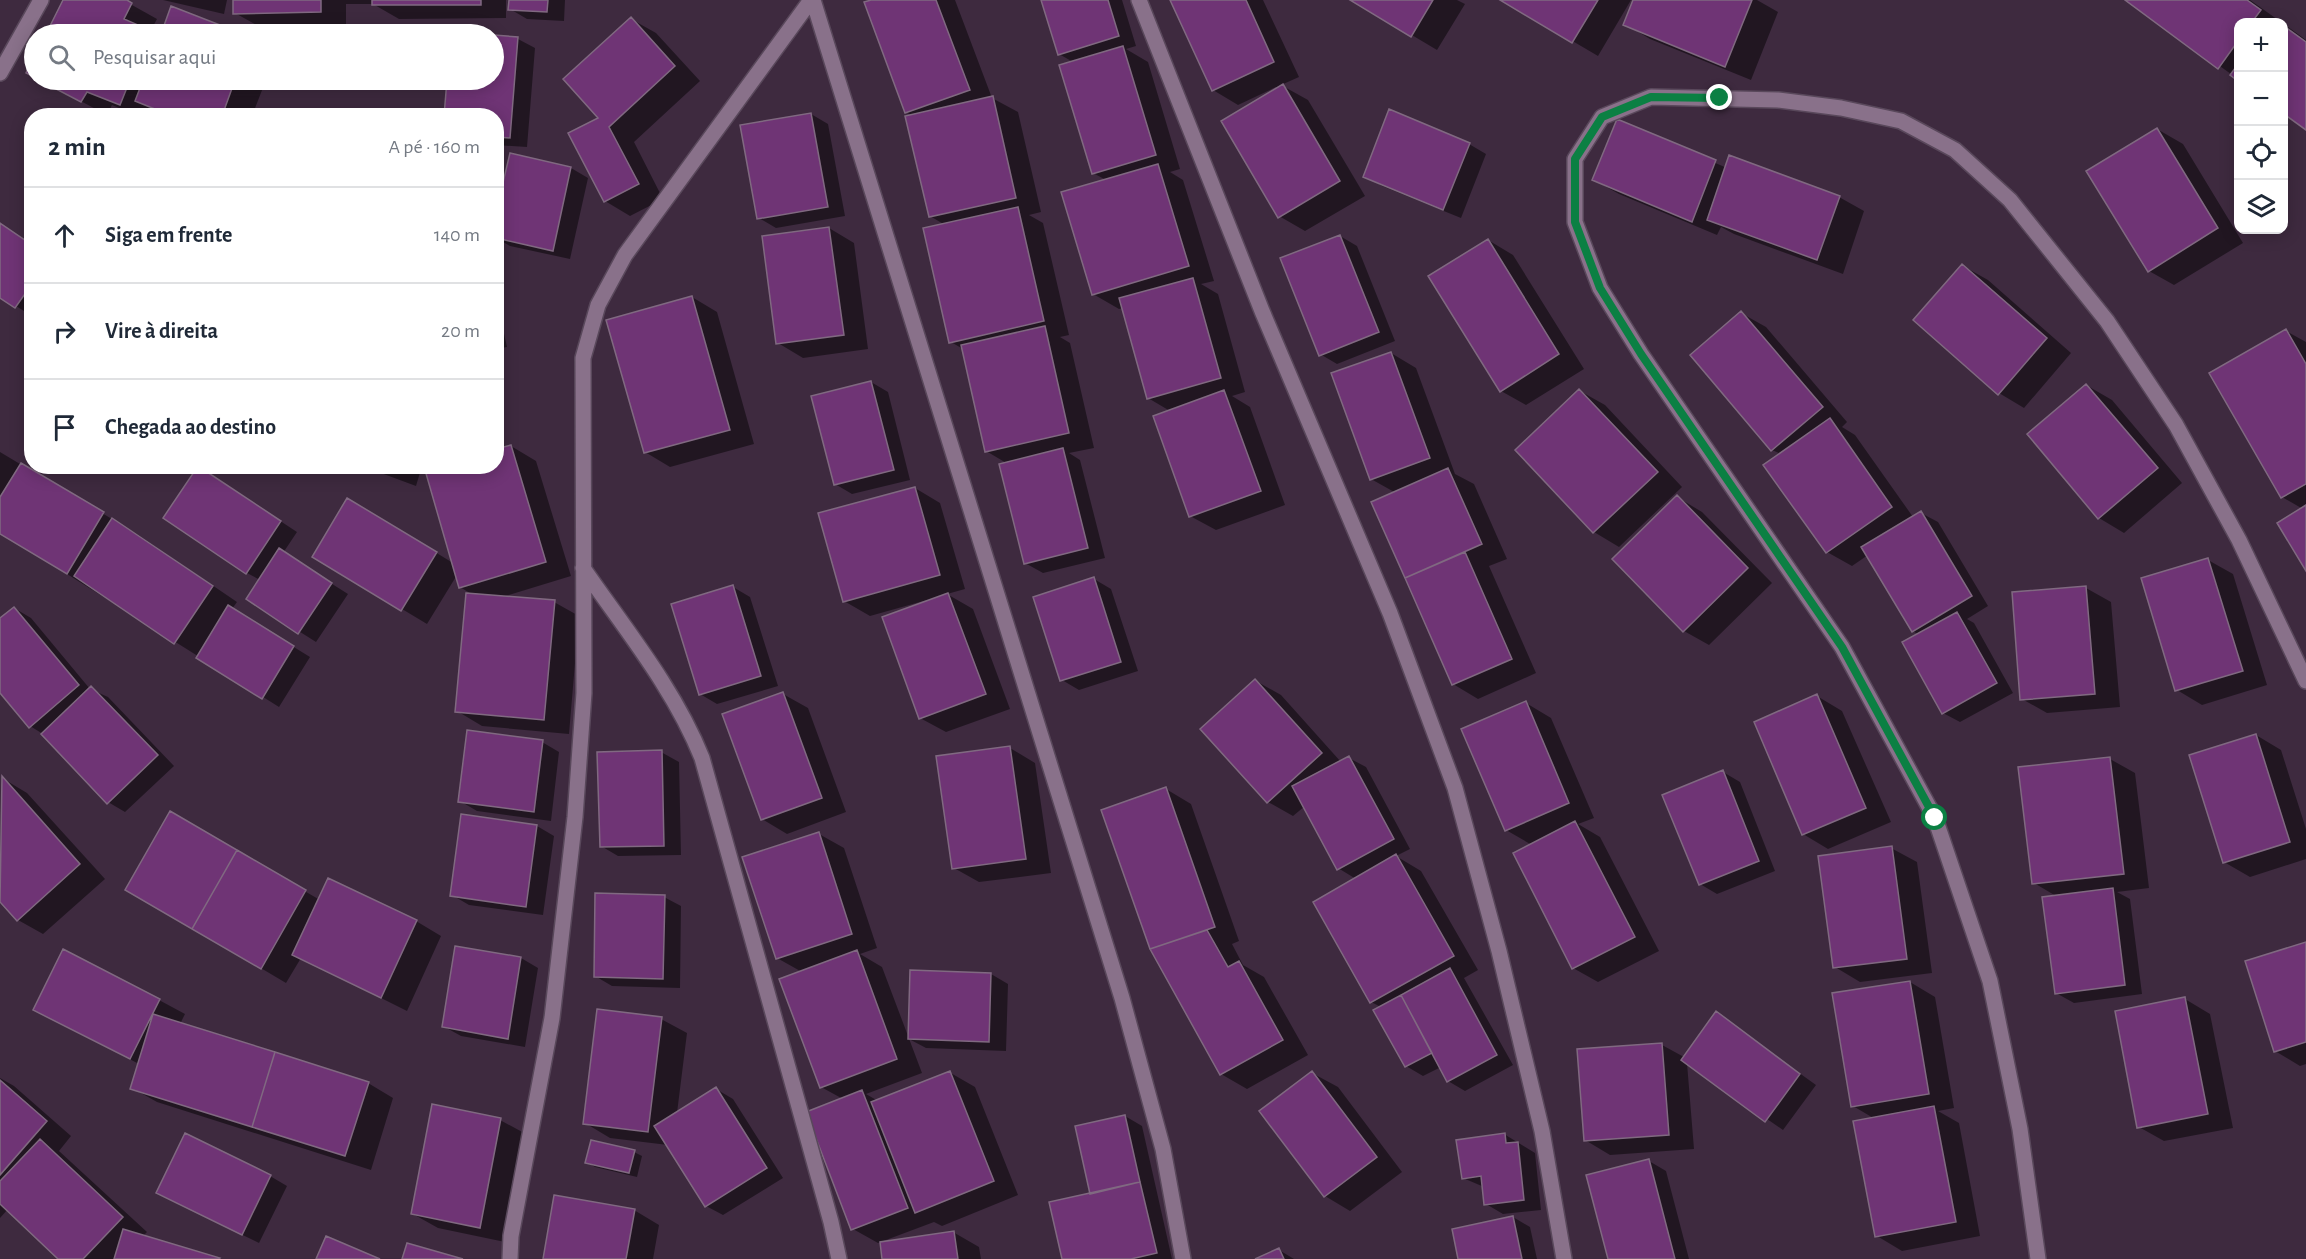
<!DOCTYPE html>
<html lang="pt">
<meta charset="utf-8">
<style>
:root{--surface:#fff;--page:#f6f6f7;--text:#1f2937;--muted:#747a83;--line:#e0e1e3}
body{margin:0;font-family:"Alegreya Sans",sans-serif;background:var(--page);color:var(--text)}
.controls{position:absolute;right:18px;top:18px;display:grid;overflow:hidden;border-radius:12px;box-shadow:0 3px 15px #0003}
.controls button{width:54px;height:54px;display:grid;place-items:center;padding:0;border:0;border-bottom:2px solid var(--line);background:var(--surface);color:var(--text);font:30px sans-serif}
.stop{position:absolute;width:18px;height:18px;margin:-14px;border:4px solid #0b8043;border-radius:50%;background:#fff}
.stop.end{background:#0b8043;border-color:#fff;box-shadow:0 2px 6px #0008}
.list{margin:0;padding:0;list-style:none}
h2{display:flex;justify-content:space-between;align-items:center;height:78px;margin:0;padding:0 24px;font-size:26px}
h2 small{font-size:20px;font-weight:400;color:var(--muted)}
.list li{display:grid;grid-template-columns:39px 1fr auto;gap:18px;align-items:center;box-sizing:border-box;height:96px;padding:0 24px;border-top:2px solid var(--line)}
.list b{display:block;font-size:22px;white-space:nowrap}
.list em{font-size:20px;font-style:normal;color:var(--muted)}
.icon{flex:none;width:33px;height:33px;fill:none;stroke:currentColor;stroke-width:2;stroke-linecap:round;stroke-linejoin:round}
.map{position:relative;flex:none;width:2306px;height:1259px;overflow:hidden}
.search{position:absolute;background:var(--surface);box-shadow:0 3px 15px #0003;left:24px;top:24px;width:480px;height:66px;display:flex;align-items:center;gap:15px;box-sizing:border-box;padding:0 21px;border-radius:33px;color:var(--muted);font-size:22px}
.panel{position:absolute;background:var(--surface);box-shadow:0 3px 15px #0003;left:24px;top:108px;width:480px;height:366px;border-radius:24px}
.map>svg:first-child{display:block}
.shadow{fill:#0007}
.building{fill:#6f3475;stroke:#806981;stroke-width:1.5}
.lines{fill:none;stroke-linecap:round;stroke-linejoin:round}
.street-casing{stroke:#59485b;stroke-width:18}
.street{stroke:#89718a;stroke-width:15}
.route{stroke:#0b8043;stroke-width:8}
</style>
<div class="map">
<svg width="2306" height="1259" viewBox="0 0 2306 1259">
<rect width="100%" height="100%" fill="#3e2a3f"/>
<!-- shadow -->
<path class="shadow" d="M65 0H123L157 19 150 32 155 34H47Z
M163 0H227L224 14Z
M234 0H506V18L399 19 373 4H346V26L260 27 235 13Z
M510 0H565L564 21 527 19 510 9Z
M875 0H955L992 98 1018 112 1041 212 1029 215 1043 223 1069 335 1060 337 1070 343 1094 448 1069 453 1080 460 1105 558 1043 573 1025 563 1008 464 986 451 963 349 951 342 945 225 930 216 912 116 906 112Z
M1043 0H1122L1136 46 1126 49 1148 62 1180 169 1170 172 1183 180 1214 281 1201 284 1218 294 1245 392 1232 396 1250 407 1285 505 1216 530 1190 516 1170 411 1148 398 1123 308 1119 309 1093 294 1106 180 1093 173 1073 62 1059 54Z
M1171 0H1263L1299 77 1281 85 1308 100 1365 196 1305 231 1279 216 1277 89 1276 87 1238 105 1213 90Z
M1353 0H1457L1465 4 1437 50Z
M1503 0H1631L1598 56Z
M1634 0H1757L1778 12 1751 80 1650 39 1625 24Z
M2127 0H2250L2281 22H2238V79Z
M172 8 238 34H162Z
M631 19 656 33 700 81 634 142 663 199 630 216 605 201 600 118Z
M2284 24 2306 40V129L2284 112Z
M494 37 518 39 535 48 527 147 496 145V116H446L448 80H494Z
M41 80H266L252 116H164L150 108 147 116H138L112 105 107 115Z
M811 114 828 124 845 216 776 228 759 218Z
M1618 121 1727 168 1839 197 1864 211 1843 274 1734 234 1721 227 1717 235 1619 194 1594 180Z
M2157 129 2183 144 2243 243 2174 285 2149 271Z
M1469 144 1486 154 1461 218 1382 186 1365 176Z
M511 155 571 168 588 178 570 259 510 246 496 238Z
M0 223 32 245V316L0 296Z
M829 228 854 243 868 349 803 358 778 343Z
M1340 236 1357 246 1395 341 1337 364 1320 354Z
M1488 240 1513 255 1584 369 1526 405 1501 391Z
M1963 266 1988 280 2071 353 2024 408 1999 393Z
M692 297 717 312 754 444 670 467 645 452Z
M496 298 507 347 496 349Z
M1741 313 1766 327 1847 422 1842 427 1855 435 1913 517 1921 513 1938 522 1988 606 1967 619 1974 623 2013 693 1960 722 1943 713 1919 635 1913 631 1868 555 1852 566 1827 552 1781 454 1772 450Z
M2286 331 2306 342V568L2303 509 2282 497Z
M1391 353 1416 368 1455 474 1474 484 1507 559 1489 566 1536 673 1478 699 1453 684 1373 503 1396 493 1371 479Z
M871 382 888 392 910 480 852 494 835 484Z
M2086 385 2112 400 2182 483 2124 533 2099 518Z
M1580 391 1605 405 1682 487 1619 547 1594 532Z
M511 446 536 461 571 576 502 597 554 602 579 616 569 734 482 726 457 711 473 595 460 587 457 575 427 624 402 609 373 514 453 563 496 466Z
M0 452 137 534 237 602 232 609 310 657 279 707 0 532Z
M362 466H422L416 486Z
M215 478 297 532 283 553 348 594 316 642 248 599 260 580 247 573Z
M915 488 940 503 965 589 947 594 973 609 1010 709 946 732 920 718 927 600 870 616 844 601Z
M1677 497 1702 512 1772 583 1709 645 1684 631Z
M2208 560 2233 574 2267 685 2202 705 2177 690Z
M1094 579 1111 589 1138 671 1079 690 1062 680Z
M733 587 750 597 778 686 717 704 700 694Z
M2086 588 2111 602 2120 707 2047 713 2022 699Z
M14 608 31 618 90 689 108 697 174 766 125 812 108 802 43 734 30 726 0 691V620Z
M1256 681 1281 695 1341 762 1349 758 1366 767 1410 849 1396 856 1421 871 1478 970 1464 978 1513 1065 1465 1091 1448 1081 1441 1067 1423 1076 1406 1066 1381 1007 1371 1002 1356 879 1338 868 1305 806 1293 816 1268 802Z
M783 694 808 708 846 812 787 834 762 819Z
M1817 696 1842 711 1891 822 1828 849 1803 834Z
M1526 703 1551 718 1594 818 1578 824 1600 837 1659 951 1598 982 1573 968 1532 845 1506 830Z
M2256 735 2281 750 2306 829V859L2250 877 2224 862Z
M542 742 559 752 551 821 477 811 460 801Z
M1010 748 1035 763 1051 873 979 882 954 868Z
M661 752 679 762 681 855 618 856 601 846Z
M2110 759 2135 773 2149 888 2117 892 2130 899 2142 994 2074 1003 2056 993V896L2034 883Z
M1723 772 1740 782 1775 871 1717 894 1700 884Z
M2 778 27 793 105 879 43 934 18 920 0 899Z
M1166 789 1191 804 1239 941 1232 944 1243 965 1264 977 1308 1055 1247 1089 1221 1074 1152 949 1103 811Z
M170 813 320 900 416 921 441 936 407 1011 301 958 286 983 127 889Z
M537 826 554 836 543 915 469 905 452 895Z
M819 834 844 848 877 948 860 954 882 967 922 1073 866 1094 878 1101 949 1072 975 1087 1018 1195 942 1226 934 1222 878 1243 853 1229 843 1099 821 1087 802 972 777 958Z
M1891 848 1917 862 1932 973 1860 982 1835 967Z
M664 897 681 906 680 988 612 986 595 976Z
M2306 943V1064L2300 1066 2275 1051Z
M521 958 538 968 525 1047 461 1036 443 1026Z
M991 974 1008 984 1006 1051 926 1048 909 1039Z
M1910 982 1935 997 1954 1108 1938 1111 1959 1123 1980 1236 1902 1251 1877 1236 1875 1119 1853 1106Z
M2185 999 2210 1014 2233 1128 2164 1141 2139 1127Z
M159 1000 185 1014 180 1024 368 1083 393 1098 371 1170 157 1102 132 1088 139 1064 35 1010Z
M1716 1013 1816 1085 1783 1130 1687 1063 1694 1149 1610 1155 1585 1140 1662 1045 1684 1057Z
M661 1019 687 1033 677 1113 716 1089 733 1099 783 1178 723 1215 706 1206 668 1145 610 1138 585 1123Z
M1312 1073 1338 1087 1402 1172 1350 1211 1325 1196Z
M0 1078 14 1086 71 1136 59 1151 147 1232 143 1236 217 1259H60L8 1209 0 1218Z
M1125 1116 1142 1126 1172 1259H1064Z
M500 1120 526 1134 505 1242 438 1228 413 1214Z
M1504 1134 1535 1153 1541 1210 1503 1214 1486 1204 1484 1187 1463 1178Z
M634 1152 642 1156 637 1177 595 1167 587 1162Z
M1649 1161 1666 1171 1689 1259H1610Z
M270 1176 287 1186 259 1243 175 1202Z
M634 1210 659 1225 653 1259H545Z
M1513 1217 1530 1227 1537 1259H1460Z
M953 1232 979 1247 981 1259H884Z
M1279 1250 1294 1259H1258Z"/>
<!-- building -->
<path class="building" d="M63 0H127L132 3 124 19 149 30 148 34H46Z
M233 0H321V12L233 14Z
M372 0H481V5H372Z
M509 0H548L547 12 508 10Z
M871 0H936L970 90 905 113 864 2Z
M1041 0H1108L1119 36 1058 55Z
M1170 0H1246L1274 62 1212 91Z
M1350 0H1433L1411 37Z
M1500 0H1598L1572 43Z
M1633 0H1752L1725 67 1623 25Z
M2125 0H2247L2261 10 2252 22H2238V41L2218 69Z
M171 6 243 34H161Z
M631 17 675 66 609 127 639 184 604 202 568 133 598 118 563 79Z
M2284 26 2306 42V130L2284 114Z
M451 32 484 34H451Z
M494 35 518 37 510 138 496 137V116H444L447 80H494Z
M1123 46 1156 155 1092 174 1059 65Z
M34 56V77L26 73Z
M2238 64V81L2230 75Z
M39 80H130L120 105 87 92 81 102Z
M143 80H235L222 116H172L135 101Z
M1283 84 1340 181 1278 218 1221 121Z
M993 96 1016 198 929 217 905 116Z
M1389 109 1470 143 1443 210 1363 177Z
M811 113 828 207 757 219 740 125Z
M1617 119 1716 160 1692 222 1592 180Z
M2157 128 2218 228 2148 272 2086 171Z
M510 153 571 167 553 251 496 238V212Z
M1729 155 1840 196 1817 260 1707 220Z
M1158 164 1189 266 1092 295 1061 192Z
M1018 207 1044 321 949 343 923 228Z
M0 223 32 245V284L15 308 0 298Z
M829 227 844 335 776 344 762 236Z
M1340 235 1379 332 1319 356 1280 258Z
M1488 239 1559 354 1500 392 1428 276Z
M1962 264 2047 338 1998 395 1913 320Z
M1193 278 1221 378 1147 399 1119 298Z
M692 296 730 430 644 453 606 320Z
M1741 311 1823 407 1771 451 1690 355Z
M1045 326 1069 433 985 452 961 345Z
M2286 329 2306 364V484L2281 498 2209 373Z
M1391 352 1430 458 1370 480 1331 373Z
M871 381 894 470 834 485 811 396Z
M2086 384 2158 468 2098 519 2027 434Z
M1579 389 1658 472 1593 533 1515 450Z
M1224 390 1261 491 1189 517 1153 416Z
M1830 418 1892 507 1826 553 1763 465Z
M511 445 546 562 459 588 425 470 437 466H496V449Z
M1063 448 1088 548 1024 564 999 464Z
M21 463 104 512 67 574 0 534V497Z
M198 466 281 521 246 574 163 518Z
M374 466H392L390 473Z
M1448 468 1482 544 1405 578 1371 502Z
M915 487 940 575 843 602 818 513Z
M1677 495 1748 568 1683 632 1612 559Z
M347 498 437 552 401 611 312 557Z
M2306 505V571L2277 523Z
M1921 511 1972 596 1912 632 1861 547Z
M112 518 213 586 174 644 74 576Z
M279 548 332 583 298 634 246 599Z
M1465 552 1512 659 1452 685 1405 578Z
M2208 558 2243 671 2175 691 2141 578Z
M1094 577 1121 662 1060 681 1033 597Z
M733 585 761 676 699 695 671 604Z
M2086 586 2095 694 2020 700 2012 592Z
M466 593 555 600 544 720 455 712Z
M948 593 986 694 919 719 882 617Z
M228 605 294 646 262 699 196 658Z
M14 607 79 685 29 728 0 693V618Z
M1957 612 1997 683 1942 714 1902 642Z
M1255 679 1322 753 1267 803 1200 729Z
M91 686 158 755 107 804 41 734Z
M783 692 822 798 761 820 722 714Z
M1817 694 1866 808 1802 835 1754 722Z
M1526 701 1569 803 1505 831 1461 729Z
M467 730 543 740 534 812 458 802Z
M2256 734 2290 842 2223 863 2189 755Z
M1010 746 1026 859 952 869 936 756Z
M662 750 664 846 600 847 597 752Z
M1349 756 1394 839 1337 870 1292 786Z
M2110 757 2124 874 2032 884 2018 767Z
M1723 770 1759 861 1699 885 1662 795Z
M2 776 80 864 17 921 0 902Z
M1166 787 1215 927 1150 949 1101 810Z
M170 811 237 850 192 929 125 890Z
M461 814 537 825 526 907 450 896Z
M1575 821 1635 937 1572 969 1513 853Z
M819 832 852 934 776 959 742 857Z
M1892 846 1907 959 1833 968 1818 856Z
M237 850 306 890 261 969 192 929Z
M1396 854 1454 956 1370 1003 1313 902Z
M328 878 417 920 381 998 292 955Z
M2113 888 2125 985 2055 994 2042 897Z
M595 893 665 895 663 979 594 977Z
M1207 930 1228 967 1239 961 1283 1040 1220 1075 1150 949Z
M2306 942V1042L2274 1052 2245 961Z
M455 946 521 957 508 1039 442 1027Z
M63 949 160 999 130 1059 33 1010Z
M857 950 897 1059 820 1088 779 979Z
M1450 968 1497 1055 1447 1082 1401 995Z
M910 970 991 973 989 1042 908 1039Z
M1910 981 1929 1094 1851 1107 1832 993Z
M1401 995 1432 1053 1405 1067 1373 1010Z
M2185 997 2208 1114 2137 1128 2115 1011Z
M597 1009 662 1017 648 1132 583 1124Z
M1716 1011 1800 1074 1765 1122 1681 1060Z
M153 1014 275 1052 252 1127 130 1089Z
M1662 1043 1669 1135 1584 1141 1577 1049Z
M275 1052 369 1082 345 1156 252 1127Z
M950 1071 994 1181 915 1213 871 1102Z
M1312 1071 1377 1157 1324 1197 1259 1111Z
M0 1080 47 1121 0 1175Z
M716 1087 767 1168 705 1207 654 1126Z
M862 1090 908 1208 851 1230 806 1112Z
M432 1104 501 1118 480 1228 411 1214Z
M1934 1106 1956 1222 1875 1237 1853 1121Z
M1125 1115 1140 1182 1090 1194 1075 1126Z
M185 1133 271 1175 242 1235 156 1193Z
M1505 1133 1506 1143 1518 1142 1524 1200 1484 1205 1481 1176 1462 1179 1456 1140Z
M40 1139 123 1217 83 1259H58L0 1204V1181Z
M591 1140 635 1150 629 1173 585 1163Z
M1649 1159 1675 1259H1608L1586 1175Z
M1140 1182 1157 1253 1131 1259H1062L1049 1202Z
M554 1195 635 1209 626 1259H543Z
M1513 1216 1522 1259H1458L1452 1229Z
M123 1229 220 1258 219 1259H114Z
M954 1231 958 1259H882L880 1242Z
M326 1236 380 1259H316Z
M407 1243 463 1259H402Z
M1279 1248 1284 1259H1255Z"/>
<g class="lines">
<!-- street casing -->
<g class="street-casing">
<path id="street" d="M813 0 1122 998 1163 1149 1183 1259
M1139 0 1262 311 1390 613 1455 788 1499 951 1542 1131 1564 1259
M0 73 41 0
M583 568C625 629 674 688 702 758L831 1222 839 1259
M510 1259 511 1236 552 1018 575 817 584 693 583 358 598 305 625 255 811 0
M2038 1259 2020 1129 1990 981 1935 818 1842 647 1641 354 1600 288 1575 222V159L1602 117 1651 97 1778 100 1841 108 1901 121 1955 150 2010 200 2107 321 2176 425 2239 540 2306 681"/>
</g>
<!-- street -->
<use href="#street" class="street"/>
</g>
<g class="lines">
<!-- route -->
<path class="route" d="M1720 98 1651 97 1602 117 1575 159V222L1600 288 1641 354 1842 647 1935 818"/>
</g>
</svg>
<div class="controls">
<button>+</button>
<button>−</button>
<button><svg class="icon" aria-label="locate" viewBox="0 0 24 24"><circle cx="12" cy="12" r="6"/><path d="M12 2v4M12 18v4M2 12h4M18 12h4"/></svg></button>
<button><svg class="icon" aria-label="layers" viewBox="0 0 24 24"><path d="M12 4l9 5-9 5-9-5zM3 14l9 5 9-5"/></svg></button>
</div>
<div class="stop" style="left:1935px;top:818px"></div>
<div class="stop end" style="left:1720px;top:98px"></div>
<div class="search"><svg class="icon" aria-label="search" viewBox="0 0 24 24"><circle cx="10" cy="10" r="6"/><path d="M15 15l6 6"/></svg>Pesquisar aqui</div>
<section class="panel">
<h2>2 min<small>A pé · 160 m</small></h2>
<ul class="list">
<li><svg class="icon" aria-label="ahead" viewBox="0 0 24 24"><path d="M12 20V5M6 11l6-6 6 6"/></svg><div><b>Siga em frente</b></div><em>140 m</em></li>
<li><svg class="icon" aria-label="right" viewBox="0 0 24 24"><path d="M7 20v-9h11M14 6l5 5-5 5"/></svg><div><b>Vire à direita</b></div><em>20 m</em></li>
<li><svg class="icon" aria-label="arrive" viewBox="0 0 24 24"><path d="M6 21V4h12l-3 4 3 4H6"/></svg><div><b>Chegada ao destino</b></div></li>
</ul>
</section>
</div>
